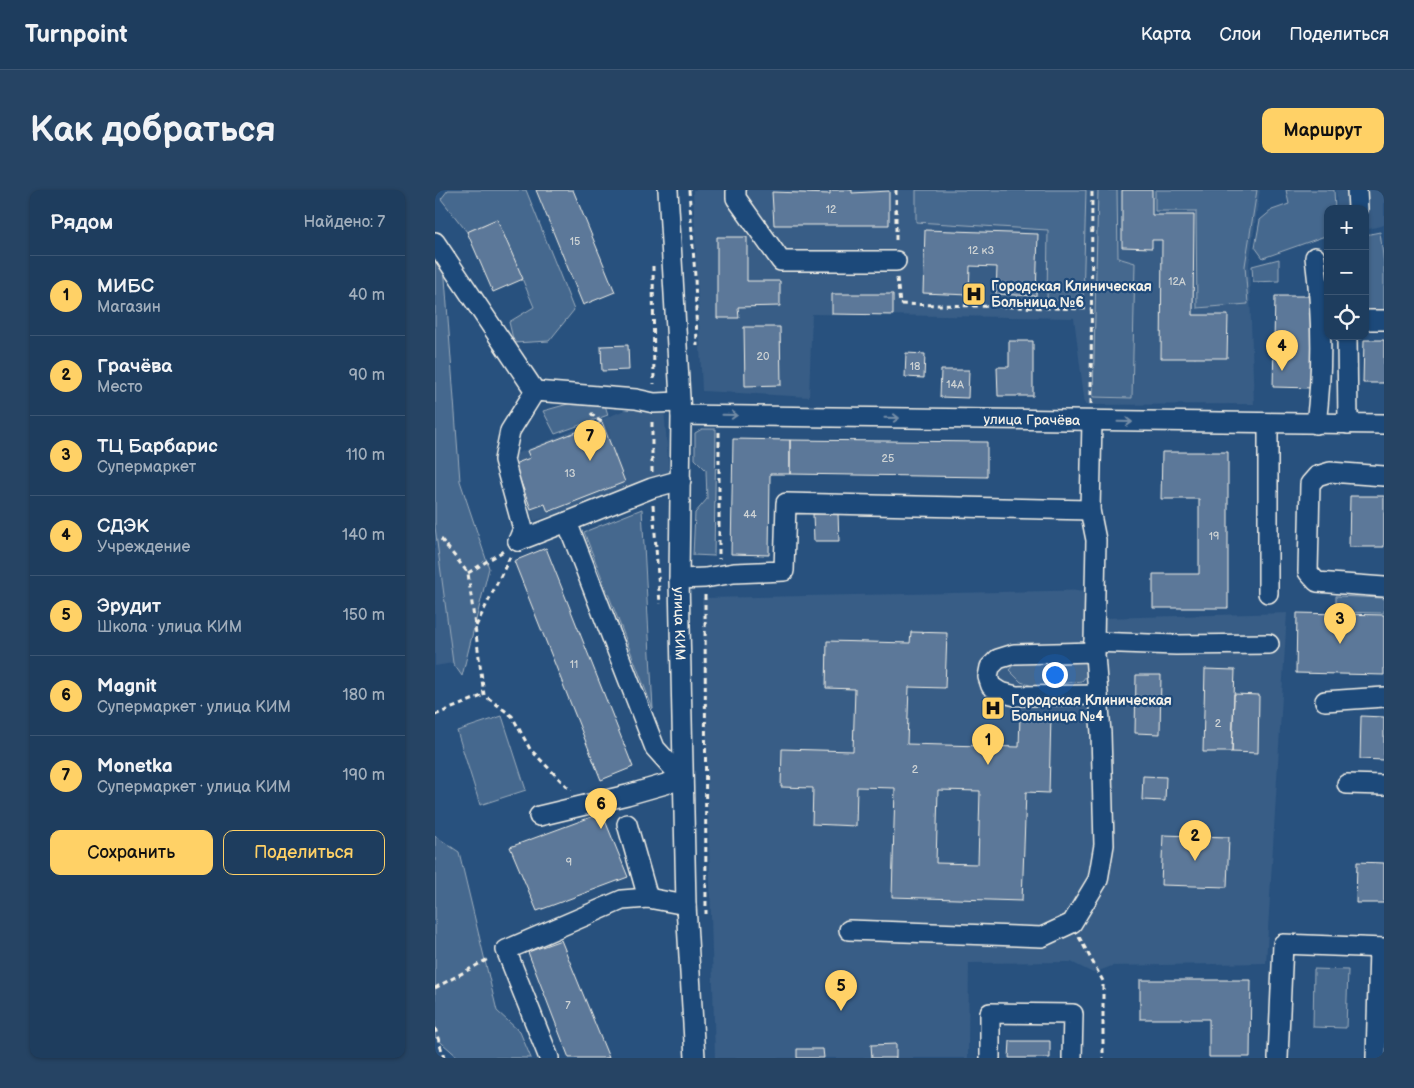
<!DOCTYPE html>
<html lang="ru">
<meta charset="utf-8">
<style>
:root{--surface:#1e3d5e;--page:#264464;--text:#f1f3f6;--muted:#a1aebc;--line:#3c5673;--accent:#ffd166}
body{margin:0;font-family:"Balsamiq Sans",sans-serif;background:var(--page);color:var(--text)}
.controls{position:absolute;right:15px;top:15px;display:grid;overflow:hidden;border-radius:10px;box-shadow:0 1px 4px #0004}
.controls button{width:45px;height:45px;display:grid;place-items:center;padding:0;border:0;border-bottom:1px solid var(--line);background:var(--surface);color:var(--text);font:25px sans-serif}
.you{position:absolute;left:619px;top:484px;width:18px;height:18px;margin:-12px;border:4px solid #fff;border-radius:50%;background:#1a73e8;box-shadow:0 0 0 8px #1a73e833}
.badge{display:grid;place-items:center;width:32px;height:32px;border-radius:50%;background:var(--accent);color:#111;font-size:16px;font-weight:700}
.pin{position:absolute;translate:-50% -41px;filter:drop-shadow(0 1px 2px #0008)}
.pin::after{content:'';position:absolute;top:26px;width:18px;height:15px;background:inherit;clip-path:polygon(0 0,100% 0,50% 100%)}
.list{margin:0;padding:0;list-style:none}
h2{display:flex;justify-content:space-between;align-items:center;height:65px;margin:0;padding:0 20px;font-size:21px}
h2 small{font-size:16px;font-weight:400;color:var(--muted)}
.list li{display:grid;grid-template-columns:32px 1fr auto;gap:15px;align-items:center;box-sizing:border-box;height:80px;padding:0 20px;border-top:1px solid var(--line)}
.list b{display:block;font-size:19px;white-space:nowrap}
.list p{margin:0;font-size:16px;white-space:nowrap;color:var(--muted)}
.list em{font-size:16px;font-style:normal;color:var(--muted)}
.actions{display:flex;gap:10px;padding:15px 20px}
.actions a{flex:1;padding:11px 0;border:1px solid var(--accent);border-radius:10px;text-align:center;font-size:18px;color:var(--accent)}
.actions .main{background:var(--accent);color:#111}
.icon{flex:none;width:28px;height:28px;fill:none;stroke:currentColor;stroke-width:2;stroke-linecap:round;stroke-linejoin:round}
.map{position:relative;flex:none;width:949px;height:868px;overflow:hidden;border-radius:10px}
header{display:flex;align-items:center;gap:30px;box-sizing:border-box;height:70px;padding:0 25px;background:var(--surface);border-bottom:1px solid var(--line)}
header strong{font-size:24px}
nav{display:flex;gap:28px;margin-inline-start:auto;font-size:18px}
.intro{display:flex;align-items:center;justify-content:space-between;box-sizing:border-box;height:120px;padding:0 30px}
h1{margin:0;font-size:35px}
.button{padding:12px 22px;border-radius:10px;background:var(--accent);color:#111;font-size:18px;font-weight:700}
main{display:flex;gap:30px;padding:0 30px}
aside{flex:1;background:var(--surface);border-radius:10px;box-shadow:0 1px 4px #0004}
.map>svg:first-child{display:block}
.built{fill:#375d86}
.green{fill:#45688e;stroke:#9cacbb}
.building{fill:#5b7899;stroke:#f4f1e8;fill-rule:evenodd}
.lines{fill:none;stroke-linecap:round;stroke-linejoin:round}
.minor-casing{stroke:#f4f1e8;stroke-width:22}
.path{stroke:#f4f1e8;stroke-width:3;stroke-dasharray:5 4;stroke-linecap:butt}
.minor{stroke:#1f4a7a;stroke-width:19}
.oneway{stroke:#748da6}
.labels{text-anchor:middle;stroke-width:4.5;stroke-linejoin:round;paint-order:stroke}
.number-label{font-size:11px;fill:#ced3d4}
.poi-label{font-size:14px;font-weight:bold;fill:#f4f1e8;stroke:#1f4a7a;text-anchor:start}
.street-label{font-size:14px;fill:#f4f1e8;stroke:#1f4a7a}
</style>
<header>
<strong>Turnpoint</strong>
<nav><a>Карта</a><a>Слои</a><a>Поделиться</a></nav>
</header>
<div class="intro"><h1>Как добраться</h1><a class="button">Маршрут</a></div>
<main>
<aside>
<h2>Рядом<small>Найдено: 7</small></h2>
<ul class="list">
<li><span class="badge">1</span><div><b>МИБС</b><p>Магазин</p></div><em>40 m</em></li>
<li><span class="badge">2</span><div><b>Грачёва</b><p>Место</p></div><em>90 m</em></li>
<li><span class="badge">3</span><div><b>ТЦ Барбарис</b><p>Супермаркет</p></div><em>110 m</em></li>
<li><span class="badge">4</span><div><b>СДЭК</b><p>Учреждение</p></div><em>140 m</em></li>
<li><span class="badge">5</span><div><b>Эрудит</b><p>Школа · улица КИМ</p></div><em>150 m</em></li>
<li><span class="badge">6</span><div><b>Magnit</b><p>Супермаркет · улица КИМ</p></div><em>180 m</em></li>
<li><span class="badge">7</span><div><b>Monetka</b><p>Супермаркет · улица КИМ</p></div><em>190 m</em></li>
</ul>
<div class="actions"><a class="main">Сохранить</a><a>Поделиться</a></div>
</aside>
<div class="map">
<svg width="949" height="868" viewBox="0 0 949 868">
<rect width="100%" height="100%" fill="#28517e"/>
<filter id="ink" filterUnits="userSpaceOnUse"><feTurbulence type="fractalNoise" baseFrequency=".02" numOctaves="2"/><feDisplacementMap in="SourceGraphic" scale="10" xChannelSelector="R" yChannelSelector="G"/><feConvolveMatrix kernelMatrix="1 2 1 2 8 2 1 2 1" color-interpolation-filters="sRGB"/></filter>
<g filter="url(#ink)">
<!-- built -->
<path class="built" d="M258 0H825L814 75 819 214 650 215 639 128 377 124 374 207 267 201Z
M901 0H949V35L930 40V19H902Z
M195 218 229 219 235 291 188 303 99 331 73 267Z
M0 337 18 473 0 476Z
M667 400 668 428 852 423 831 773 677 776 658 783 636 772 534 773 533 868H280L267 408Z"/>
<!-- green -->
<path class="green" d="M13 0H91L139 120 114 151 79 153 74 132 99 117 62 29 32 42 6 9Z
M481 0H651L648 111 612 110 613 40 481 32Z
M663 0H682L683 68 700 73 697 208 658 207Z
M720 0H822L810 76 813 114 762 118 761 21H720Z
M851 0H899L900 19H893V45L828 68 820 57 825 30 837 20 854 14Z
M945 42 949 74V120L930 121V45Z
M0 61 10 88 25 291 54 378 27 486 18 473 0 337Z
M844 69V91L818 92 817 76Z
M140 212 170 215 173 225 120 244 108 221Z
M267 239H281L279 366 258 365 260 323 272 309 271 280 260 269V243Z
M207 319 218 519 149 342Z
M901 406 949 408V423L901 422Z
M639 471 649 472 652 475V485L647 491 600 497 586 492 574 480 579 474Z
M67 526 91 600 45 615 22 541Z
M0 646 24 662 62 821 85 842 96 868H24L0 847Z
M879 779 913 780 911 838 878 837Z"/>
<!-- building -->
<path class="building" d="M101 0H138L180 102 148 115Z
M395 0H417V3L454 1V35H339L337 2 395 4Z
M687 0H717V25H759L758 125H793L792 168H726L727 50H717V58L687 57Z
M62 29 88 89 58 102 32 42Z
M490 40 603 44 601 106 561 104 562 77 535 76 534 105 488 103Z
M282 47H312V91H345V116L303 117 304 128H282Z
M397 104H458V125L397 124Z
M840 106H880L878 198 838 197Z
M309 137H345L346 195 310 196Z
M929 150H949V193H928Z
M574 151H598V206H563L562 177H574Z
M193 155 194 180 167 181 166 156Z
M471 163 490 164 489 188 470 187Z
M506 180H534L533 208 505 207Z
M167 232 190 292 113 322 110 314 96 319 79 274 95 268 92 261Z
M298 249 355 250V284H335L334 365 296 364Z
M355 250 552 252V287L355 284Z
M727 262H793V418H718V384H764V309H726Z
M915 306H949V357H914Z
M403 323 404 351H379L378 324Z
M111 358 198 577 166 590 79 371Z
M862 423 949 425V485L861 483Z
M476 442 512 443 510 498 474 497 472 554 584 557 585 525 616 526 614 603 591 602 587 711 457 707 460 598 422 597 421 636 377 634 378 598 346 597 347 559 418 561 420 499 391 498 392 451 475 453ZM503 600 545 601 543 674 501 673Z
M770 479 800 480 797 562H768Z
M701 485H726L725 544 700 543Z
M799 504 824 505 823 563 797 562Z
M926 526 949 527V570L925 569Z
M708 586 731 587 730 611 707 610Z
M167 623 193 687 102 721 75 657Z
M728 645 794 647 792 697 726 695Z
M922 672 949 673V713H921Z
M126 750 174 868H134L93 762Z
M705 790H816L815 867H774V829H705Z
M575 851H615V868H574Z
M461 854V868H437L436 855Z
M362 859H388L389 868H362Z"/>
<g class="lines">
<!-- minor casing -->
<g class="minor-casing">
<g id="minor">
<path id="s1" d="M233 0 246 225 244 389 251 715 260 868"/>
<path d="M301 0V8L346 71H461"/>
<path d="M922 0 923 19"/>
<path d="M0 52 100 201"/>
<path d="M880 67C887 122 888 179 881 234"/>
<path d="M930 130H949"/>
<path d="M912 146 913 234"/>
<path id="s2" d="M246 225 949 234"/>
<path d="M833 233V403"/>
<path d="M949 286 895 282 882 286 875 294 873 382 882 392 949 397"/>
<path d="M83 351 88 339 69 270 75 241 100 201 201 209 219 213 245 212"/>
<path d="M83 351 132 332"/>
<path d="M244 389 270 388 299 383 349 381 351 313 655 320"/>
<path d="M659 452 741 455 834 454"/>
<path d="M660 462 579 464 563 469 555 477 553 487 556 496 565 502 581 506 663 505"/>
<path d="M890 511 949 507"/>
<path d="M912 594 949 595"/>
<path d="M104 626 192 605 248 589 220 558 132 332 217 298 246 290"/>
<path d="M192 634 213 708"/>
<path d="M414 740 607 747 637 733 663 690 669 655 666 543 659 452 661 350 655 320 657 231"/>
<path d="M114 868 71 760 187 710 213 708 251 715"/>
<path d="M555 868V823L638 824 637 868"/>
<path d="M843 868 848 754 949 758"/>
<path d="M941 868 944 758"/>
</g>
</g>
<!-- path -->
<path class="path" d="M254 0 260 86 262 156
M461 0V54
M218 76 219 194
M462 88 465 114 656 119
M656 214 657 0
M156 223 161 229 170 233
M284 242V369
M217 282V230
M218 315 225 414
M6 349 33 383 49 505 77 526 95 559 136 601
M33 383 70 360
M270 405 271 724
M41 436 76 365
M0 525 49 505
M644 747 668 791V868
M0 798 55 768
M0 838 9 868"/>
<!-- minor -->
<use href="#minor" class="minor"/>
</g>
<!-- one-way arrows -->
<defs><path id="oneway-shaft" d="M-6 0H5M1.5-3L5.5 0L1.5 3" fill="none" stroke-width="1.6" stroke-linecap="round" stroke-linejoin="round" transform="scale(1.25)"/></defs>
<g class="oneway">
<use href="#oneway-shaft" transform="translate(295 225) rotate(1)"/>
<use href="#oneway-shaft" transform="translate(457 228) rotate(1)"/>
<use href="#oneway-shaft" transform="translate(690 232) rotate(1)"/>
</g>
</g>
<!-- icons -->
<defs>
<g id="hospital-square" transform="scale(1.25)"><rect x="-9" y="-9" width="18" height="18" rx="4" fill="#ffd166" stroke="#1f4a7a"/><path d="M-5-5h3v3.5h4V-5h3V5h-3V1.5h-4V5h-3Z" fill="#111"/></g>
</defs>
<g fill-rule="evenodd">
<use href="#hospital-square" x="539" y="104"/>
<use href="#hospital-square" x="558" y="518"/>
</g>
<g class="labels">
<!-- number labels -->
<g class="number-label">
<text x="396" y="23">12</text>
<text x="140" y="55">15</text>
<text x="546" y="64">12 к3</text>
<text x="742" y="95">12А</text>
<text x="328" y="170">20</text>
<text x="480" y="180">18</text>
<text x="520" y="198">14А</text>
<text x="453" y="272">25</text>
<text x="135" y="287">13</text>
<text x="315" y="328">44</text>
<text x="779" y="350">19</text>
<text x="139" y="478">11</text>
<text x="783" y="537">2</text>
<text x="480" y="583">2</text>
<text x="134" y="676">9</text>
<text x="133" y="819">7</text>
</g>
<!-- poi labels -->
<g class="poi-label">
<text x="556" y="101">Городская Клиническая<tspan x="556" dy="16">Больница №6</tspan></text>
<text x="576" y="515">Городская Клиническая<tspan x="576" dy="16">Больница №4</tspan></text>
</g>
<!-- street labels -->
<g class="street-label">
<text dy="5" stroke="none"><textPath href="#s2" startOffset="351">улица Грачёва</textPath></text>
<text dy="5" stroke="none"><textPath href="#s1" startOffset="434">улица КИМ</textPath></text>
</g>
</g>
</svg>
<div class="controls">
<button>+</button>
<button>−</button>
<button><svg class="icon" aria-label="locate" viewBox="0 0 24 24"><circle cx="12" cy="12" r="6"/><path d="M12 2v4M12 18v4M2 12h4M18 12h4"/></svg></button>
</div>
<div class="you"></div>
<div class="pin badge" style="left:553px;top:575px">1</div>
<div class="pin badge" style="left:760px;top:671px">2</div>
<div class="pin badge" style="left:905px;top:454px">3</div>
<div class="pin badge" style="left:847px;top:181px">4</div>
<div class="pin badge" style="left:406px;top:821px">5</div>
<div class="pin badge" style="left:166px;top:639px">6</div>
<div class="pin badge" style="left:155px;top:271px">7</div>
</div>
</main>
